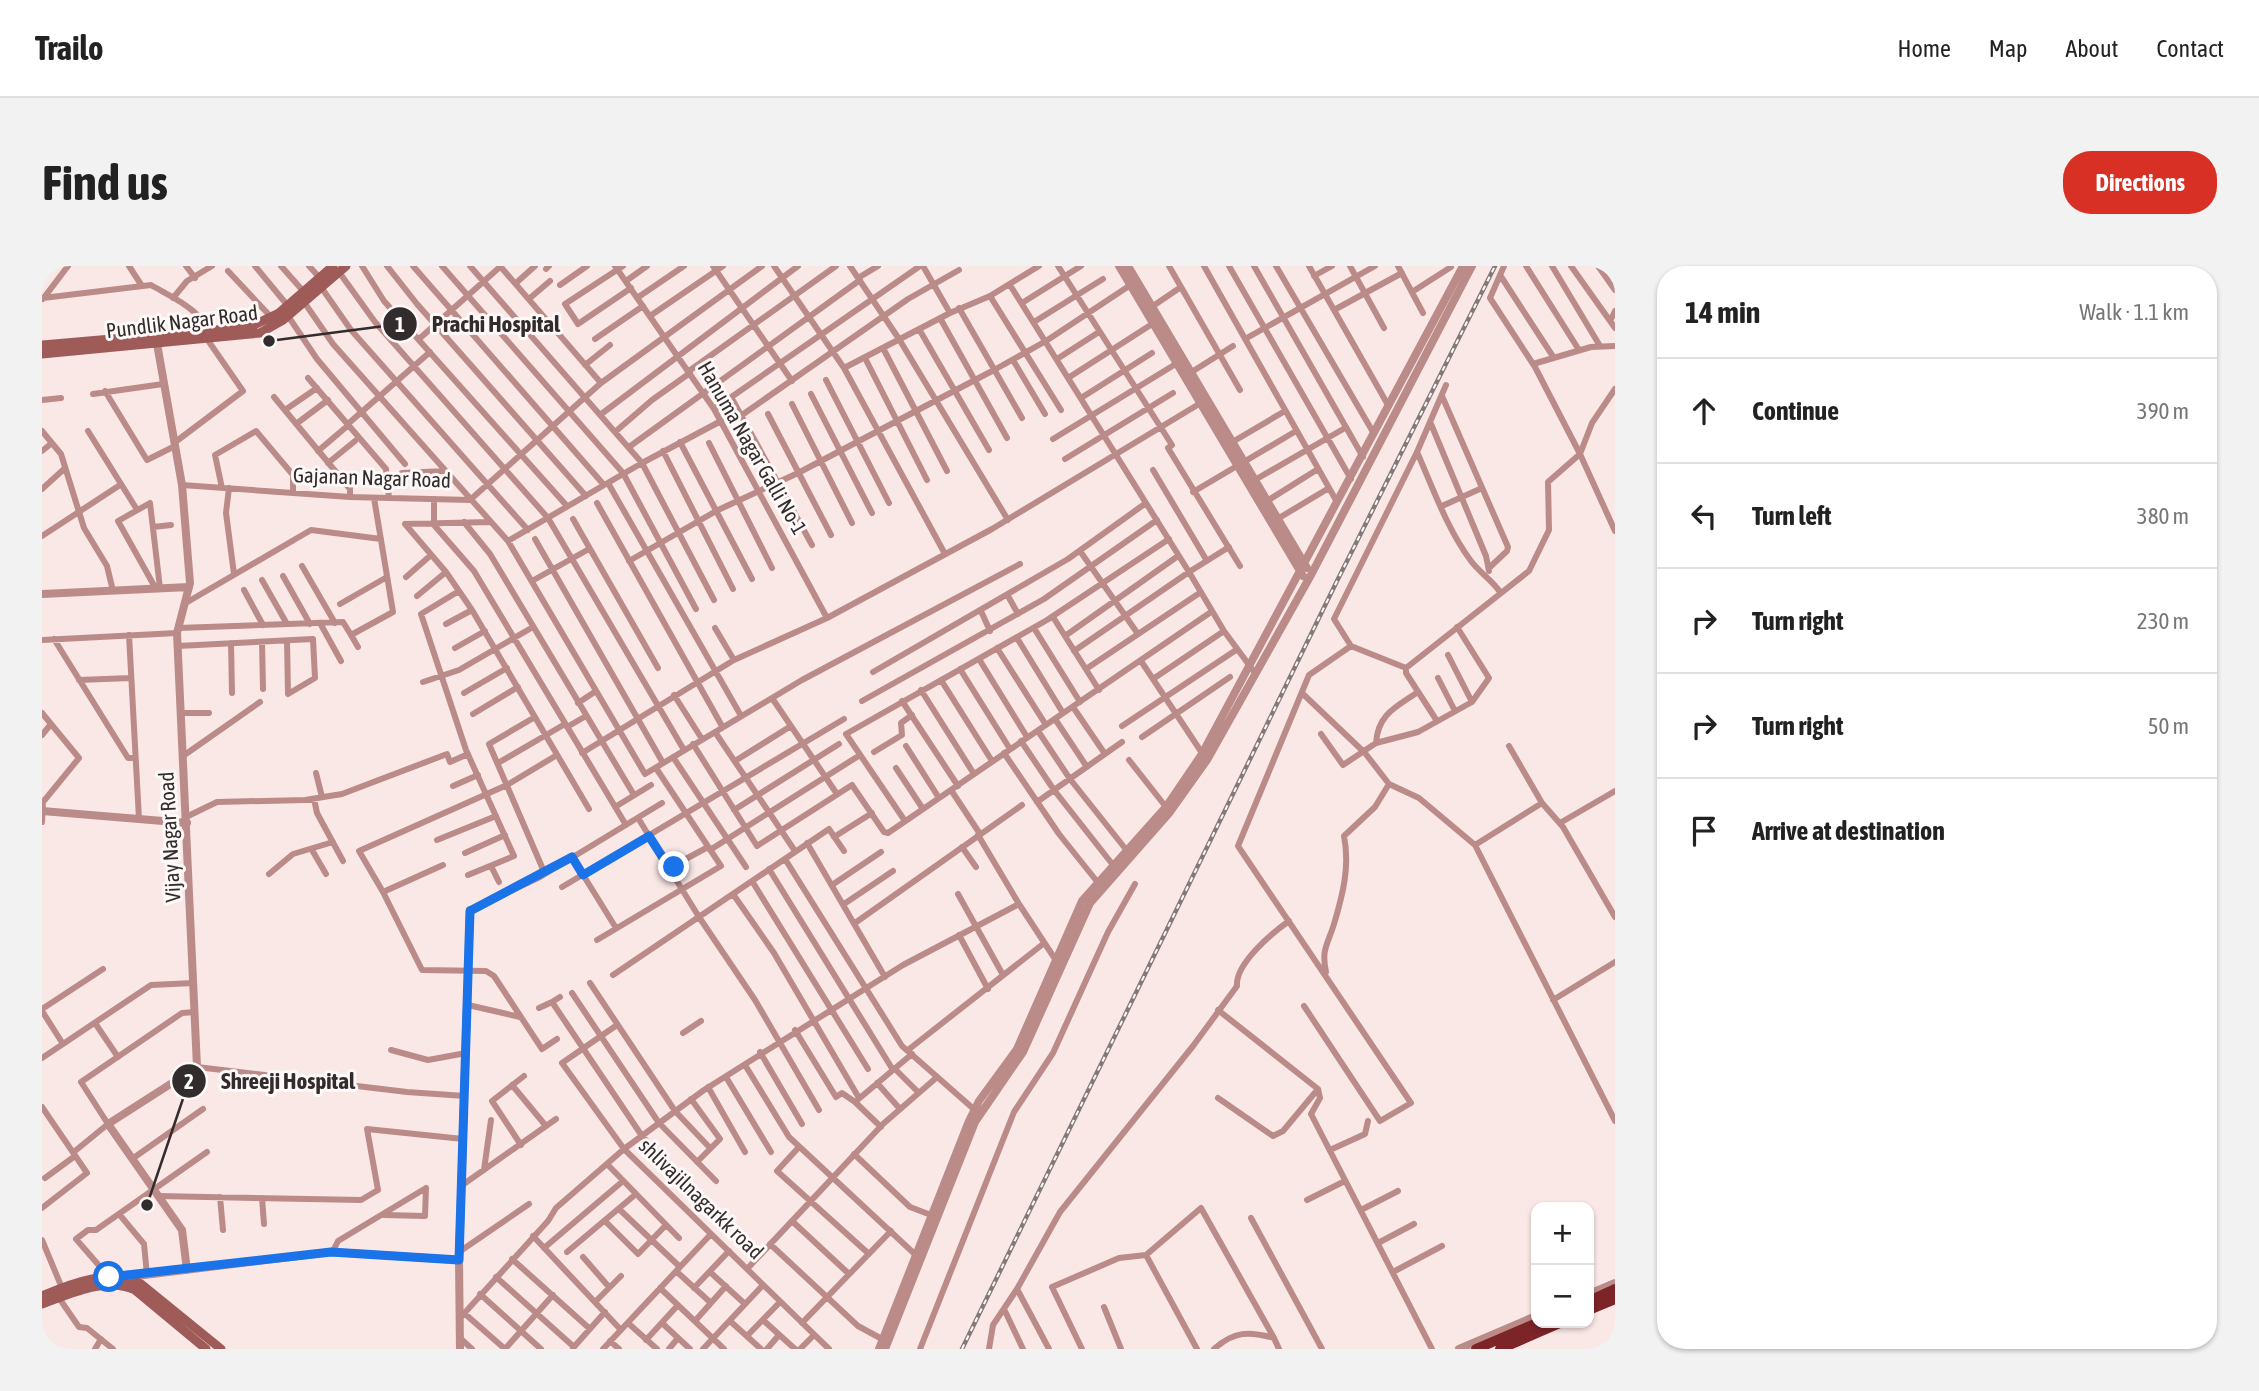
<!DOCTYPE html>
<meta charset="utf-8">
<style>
:root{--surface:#fff;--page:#f2f2f2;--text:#222;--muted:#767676;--line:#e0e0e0;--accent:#d93025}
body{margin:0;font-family:"Asap Condensed",sans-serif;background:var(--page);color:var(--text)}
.controls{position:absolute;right:21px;bottom:21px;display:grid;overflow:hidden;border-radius:14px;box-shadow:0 2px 5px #0004}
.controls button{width:63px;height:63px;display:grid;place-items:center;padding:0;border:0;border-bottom:2px solid var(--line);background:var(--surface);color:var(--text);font:35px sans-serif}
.stop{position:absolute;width:21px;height:21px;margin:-16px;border:5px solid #1a73e8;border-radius:50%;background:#fff}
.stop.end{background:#1a73e8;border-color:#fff;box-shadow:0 2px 7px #0008}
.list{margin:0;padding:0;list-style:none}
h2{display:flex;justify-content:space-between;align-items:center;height:91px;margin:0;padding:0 28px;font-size:30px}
h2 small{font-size:23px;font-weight:400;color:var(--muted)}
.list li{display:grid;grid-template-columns:46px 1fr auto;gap:21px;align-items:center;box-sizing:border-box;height:105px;padding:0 28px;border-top:2px solid var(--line)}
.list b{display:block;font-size:26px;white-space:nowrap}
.list em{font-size:23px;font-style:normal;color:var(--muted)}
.icon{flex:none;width:38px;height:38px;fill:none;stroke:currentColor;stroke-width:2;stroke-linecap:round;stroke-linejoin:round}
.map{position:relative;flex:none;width:1573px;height:1083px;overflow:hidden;border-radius:28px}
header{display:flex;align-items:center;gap:42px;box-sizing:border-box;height:98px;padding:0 35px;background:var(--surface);border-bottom:2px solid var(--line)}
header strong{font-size:33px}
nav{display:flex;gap:38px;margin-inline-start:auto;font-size:24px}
.intro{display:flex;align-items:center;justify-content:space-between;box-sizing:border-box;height:168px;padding:0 42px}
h1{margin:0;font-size:49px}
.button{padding:18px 32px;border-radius:28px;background:var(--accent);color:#fff;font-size:24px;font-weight:700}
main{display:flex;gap:42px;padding:0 42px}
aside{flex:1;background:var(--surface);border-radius:28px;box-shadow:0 2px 5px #0004}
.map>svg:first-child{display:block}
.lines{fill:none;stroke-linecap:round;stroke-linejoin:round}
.minor{stroke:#ba8b88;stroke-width:6}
.tertiary{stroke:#ba8b88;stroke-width:8}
.secondary{stroke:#9e5b58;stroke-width:9}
.trunk{stroke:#7c2428;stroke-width:10}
.rail-casing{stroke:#847978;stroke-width:4.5}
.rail{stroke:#fdf9f9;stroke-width:2;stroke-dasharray:5;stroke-linecap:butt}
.route{stroke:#1a73e8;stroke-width:9}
.labels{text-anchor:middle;stroke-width:6;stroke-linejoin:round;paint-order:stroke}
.street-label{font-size:21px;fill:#332c2c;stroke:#fdf9f9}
.leader{fill:none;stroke:#332c2c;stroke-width:2.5}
.callout-dot{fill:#332c2c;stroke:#fdf9f9;stroke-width:2.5}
.mark-label{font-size:21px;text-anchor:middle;font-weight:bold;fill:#fff}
.callout-label{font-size:23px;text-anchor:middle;font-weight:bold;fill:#332c2c;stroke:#fdf9f9;stroke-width:6;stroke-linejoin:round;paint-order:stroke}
</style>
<header>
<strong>Trailo</strong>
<nav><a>Home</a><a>Map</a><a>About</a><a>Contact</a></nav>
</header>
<div class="intro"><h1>Find us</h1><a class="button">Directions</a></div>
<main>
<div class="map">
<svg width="1573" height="1083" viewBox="0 0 1573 1083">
<rect width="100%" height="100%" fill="#fae8e7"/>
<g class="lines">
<!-- minor -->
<path class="minor" d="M87 0 100 20
M144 0 153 12
M213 0 246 40
M239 0 262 26
M267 0 277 11
M320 0 342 35 525 240
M345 0 375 38 544 230
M371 0 562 219
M400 0 581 207 654 343
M428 0 600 197 672 334
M458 0 559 117
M573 0 672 143 785 352
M581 0 523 38 536 58 589 22
M671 0 750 115
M732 0 802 102 903 288
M808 0 857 73 966 254
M881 0 908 47
M1016 0 1130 179 1126 182 1198 300
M1127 0 1198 124
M1162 0 1295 236
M1187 0 1309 213
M1212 0 1321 191
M1234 0 1331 166
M1267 0 1346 139
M1308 0 1342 62
M1356 0 1381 47
M1484 0 1537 84
M1510 0 1558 80
M1529 0 1573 62
M1556 0 1573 24
M504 3 507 0
M186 5 230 52
M297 6 333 56 506 252 642 484
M1458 9 1512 92
M1272 10 1290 0
M816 12 836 0
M584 15 605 0
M474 17 493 0
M518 19 545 0
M968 19 1147 306 1187 281
M279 21 309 64 486 264
M1370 26 1409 1
M948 30 1019 144
M1 32 109 19C129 31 167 46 165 73L201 125 132 177
M131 32 145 15 170 0
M488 32 508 15
M595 32 642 0
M1 33 26 0
M262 36 291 78 466 275 603 508 760 414 978 298
M980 37 1039 0
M917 42 980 152
M1108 42 1139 21
M1292 44 1360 7
M246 50 275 93 363 198
M608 50 681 0
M898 52 965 172
M1568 55 1573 45
M992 56 1061 13
M877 63 947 184
M377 73 459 0
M553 73 601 40
M1203 73 1333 0
M841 82 905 205
M823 92 885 214
M1015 93 1057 66
M971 94 1003 148
M1491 98 1549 81 1573 80
M543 99 568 79
M802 102 908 47 948 30 997 0
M647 105 794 0
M1148 107 1191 80
M266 112 344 203 347 232
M1026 112 1107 60
M784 114 847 237
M1573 123 1550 157 1538 188 1573 265
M63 125 105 194 133 180
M51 128 121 118
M769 128 830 247
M1400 130 1466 281 1465 285 1447 302
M232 131 308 223V231
M689 131 770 279
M1039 132 1110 87
M0 134 19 132
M750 138 810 257
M672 143 878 0
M243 144 275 122
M726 148 789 269
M558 149 756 0
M700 149 866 33 917 4
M307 157 388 86
M254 158 286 134
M1389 158 1444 290 1447 305
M0 165 19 188 42 262 65 300 71 325
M46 165 94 242
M573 166 610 134 648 107
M1011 173 1137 96
M638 176 710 313
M667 177 730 302
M1187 178 1243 145
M587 181 818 14
M0 185 10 177
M276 185 303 162
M621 185 691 323
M1375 186C1391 222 1405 263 1429 295 1438 307 1450 314 1458 326
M1023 193 1131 127
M286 197 313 175
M1111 204 1165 295
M360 207 403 205
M1211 215 1303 162
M566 217 698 448
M140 219 308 231 428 234 559 117 720 0
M180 222 173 189 214 165 251 209V227
M187 222 184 247 192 308
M0 223 22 203
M1151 226 1254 165
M392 233V259L432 305 584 559
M1225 235 1276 203
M555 237 680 460
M1400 240 1440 222
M531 253 616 402
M1232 255 1287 222
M422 256 448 288 592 529
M363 258 404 306 430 344 547 543
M363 258 448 256
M111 261 129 259
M0 270 78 219
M493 273 621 497
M466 275 600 197 679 155
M1038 285 1096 368
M587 295 676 244 756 207 952 104 1004 75 1090 18
M260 300 293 357
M241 310 268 358
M364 311 389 289
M220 314 245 358
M490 315 547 283
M114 323 76 255 108 237 118 322
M202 324 221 359
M417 325 379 348 424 484 472 590 426 609
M375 330 404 306
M966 330 976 348
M142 338 269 264 339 273
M298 338 345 311
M939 345 948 365
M1011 351 1057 424
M278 357 299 395
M404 358 430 344
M1415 361 1447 412 1430 436
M136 362 301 356 309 369 351 346 332 232
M673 362 692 394
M992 362 1038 436
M87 369 97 553
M309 369 316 381
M1023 370 1136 290
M975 372 1021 447
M12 373 86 492H93
M0 374 135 367
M220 376 221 423
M189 377 190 427
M136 380 271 373 273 412 246 428 245 375
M413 382 443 365
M955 382 1004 459
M1032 385 1147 306 1182 365 1213 407
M937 393 985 471
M1099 395 1162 490
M1364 402 1309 380 1292 353 1375 186 1404 119
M918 403 968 483
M1044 403 1159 326
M831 406 1026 293 1104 237
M1396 412 1413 445
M1111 413 1182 365
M37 414 89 412
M899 414 950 495
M381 416 417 404 491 361
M879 424 932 508
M422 427 465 402
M1261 428 1323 487 1347 518 1377 532 1433 579 1573 855
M632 429 660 473
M730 432 795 528
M820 435 1002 333 1115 254
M860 435 916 520
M536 437 554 425
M1031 441 1063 488
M0 447 37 492 1 536 0 556
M139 447H167
M431 448 476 421
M493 451 447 478 503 608
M1013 453 1045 501
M1395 455 1364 407V402L1487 305 1507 264 1506 216 1538 188 1493 101 1448 32 1462 0
M1080 460 1194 384
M525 461 544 450
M996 465 1028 513 1086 586
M673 466 753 585
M1279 468 1301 499 1334 477 1376 466 1430 436 1406 389
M0 469 9 458
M1100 471 1188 411
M979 475 1012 524 1071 599
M1334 477C1336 448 1354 441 1376 426
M651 478 715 580 810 519 842 566 846 567 1169 346
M864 480 897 532
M1467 480 1500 537 1521 561 1573 651
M832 486 860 469 859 457 870 449
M540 487 692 394 785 352 950 263 1162 135
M962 487 1017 568 1057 618
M141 490 218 436
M631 491 704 601
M1087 494 1124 541
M693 495 749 460
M456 497 523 458
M854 502 881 543
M274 507 280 531
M411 520 436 509
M909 524 938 568
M272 533 275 547 301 595
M995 536 1080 476
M573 541 609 519
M692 544 797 478
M144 551 175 536 263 534 300 528 405 488 408 496 426 488
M596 552 657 651 713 734 777 844
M863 555 804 468 1005 354 1127 273
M1518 557 1573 525
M936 569 977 638
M792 571 830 547
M395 574 454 550
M765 577 843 711
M1433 579 1500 537
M920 581 934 601
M270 584 284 608
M668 584 818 489
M423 587 463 569
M530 591 574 662
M743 593 860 780 934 845
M401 599 341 626 380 704 444 705 452 710 500 783 515 773
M449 600 457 616
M727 603 851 804
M630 606 640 595 666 581
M227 608 251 588 291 576
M710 615 826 803
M790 619 839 586
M520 621 802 453
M341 626 317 585 465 519 515 489
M691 628 732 687 817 832
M916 628 961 709
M802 638 851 605
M428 644 498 611 620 537
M813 657 980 539
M917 669 946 723
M555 674 679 600 614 502
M1284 706C1279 683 1286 678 1292 658 1301 628 1308 600 1302 570L1333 541 1347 518
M571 709 787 563 802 585
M548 717 633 845 668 882
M530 727 617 857 674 915
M518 731 510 736 600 870 657 929
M1511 734 1573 696
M426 739 478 751
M1262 740 1338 855 1369 837 1196 580 1267 409 1309 380
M497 742 510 736
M0 743 61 703
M1176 744 1276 823 1278 832 1269 848 1390 1083
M0 745 21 778
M53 757 76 791
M575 759 520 797 582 883 787 1083
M753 764 794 831 800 827 813 836
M641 767 659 755
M349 784 386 794 424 787
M866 784 1001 678
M718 786 760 858
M0 792 109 719 152 717
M703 799 747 871 877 992
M155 801 365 826 423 830
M853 803 877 827
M684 811 729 886
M835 817 858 843
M470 819 504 860
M666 821 703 886
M1176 832 1231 870 1241 865 1276 823
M649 833 678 873 655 896
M0 841 45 907 0 942
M839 861 813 836 870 788
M479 879 450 835 482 810
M757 881 735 905 827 988
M1288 884 1323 868 1326 855
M33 885 66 858 39 816 140 747 153 746
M812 888 868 941 889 949
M90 893 161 843
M565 898 637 972
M442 904 449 854
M3 912 33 890
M419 920 514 853
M116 930 319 934 336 924 325 863 421 873
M178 931 181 964
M220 932 222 958
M1265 934 1303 915
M577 943 638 1001
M1319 944 1356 925
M77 948 102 978 105 1009
M342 949 383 950 384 922
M1209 952 1280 1083
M563 955 596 988 624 959
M750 955 807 1008
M491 970 579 1064
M0 974 20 1022
M1336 977 1372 958
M728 978 816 1060 840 1073
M502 982 581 915
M417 986 487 938
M525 986 594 928
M290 987 296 975 384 922
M1104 989 1155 1083
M541 991 567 1021
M470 993 548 1063
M705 1003 841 858 894 812
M634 1005 669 1037
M668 1006 703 1038
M1351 1006 1400 980
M67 1011 34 973 46 964H54L165 886
M454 1011 532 1081
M618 1022 682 1083
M652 1022 687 985
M975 1023 1007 1083
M438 1028 499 1083
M17 1032 37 1061 45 1062 71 1083
M553 1036 579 1010
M1062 1041 1079 1083
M962 1043 981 1083
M422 1047 463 1083
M418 1052 506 955 514 942 582 883 662 824 861 699 977 638 1015 696
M721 1054 753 1083
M653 1055 684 1020
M688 1055 719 1083
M586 1057 615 1083
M620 1057 648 1083
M760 1057 849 965
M705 1070 738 1036
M418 1072 430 1083
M604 1074 636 1039
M568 1075 577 1083
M531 1082 563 1046
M53 1083 59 1073
M463 1083 511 1029
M561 1083 669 968
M627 1083 636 1072
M661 1083 721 1019
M725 1083 737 1069
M758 1083 772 1069
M878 1083 972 846 1011 787 1066 666 1093 618
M947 1083 951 1059 975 1023 1018 946 1151 780 1195 720C1193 698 1230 667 1247 655
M1040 1083 1010 1021 1077 992 1104 989 1159 942 1232 1072
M1172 1083C1192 1065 1207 1065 1232 1072L1237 1083"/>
<!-- tertiary -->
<path class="tertiary" d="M1077 0 1261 310
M1086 0 1265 302
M114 72 140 219 148 317 135 367 155 801 66 858 140 964 145 1004
M0 328 147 321
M0 545 145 557
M84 1014 86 1011 289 986 417 994
M1547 1028 1573 1017
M418 1083 417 994 428 644
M837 1083 927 855 937 835 975 783 1040 635 1124 541 1160 488 1421 0
M843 1083 933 856 981 786 1048 637 1128 546 1165 494 1269 309 1430 0
M1417 1083 1494 1050"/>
<!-- secondary -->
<path class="secondary" d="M0 79 208 61 237 47 291 0
M0 88 218 67 241 54 304 0
M0 1030C30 1017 68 1002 99 1018L179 1083
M0 1038C28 1028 64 1010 93 1024L164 1083"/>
<!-- trunk -->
<path class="trunk" d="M1547 1035 1573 1023
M1547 1044 1573 1033
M1434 1083 1495 1057
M1458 1083 1518 1057"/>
<!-- rail casing -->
<g class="rail-casing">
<path id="rail" d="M920 1083 1295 315 1453 0"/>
</g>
<!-- rail -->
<use href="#rail" class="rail"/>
</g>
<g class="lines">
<!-- route -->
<path class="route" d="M67 1011 289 986 417 994 428 645 530 591 541 609 607 570 630 606 632 601"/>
</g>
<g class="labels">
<!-- street labels -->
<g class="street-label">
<text transform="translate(140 56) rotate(-7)" y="7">Pundlik Nagar Road</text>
<text transform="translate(710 182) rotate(60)" y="7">Hanuma Nagar Galli No-1</text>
<text transform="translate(330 212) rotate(2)" y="7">Gajanan Nagar Road</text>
<text transform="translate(128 571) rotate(-93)" y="7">Vijay Nagar Road</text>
<text transform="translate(659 933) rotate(44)" y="7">shlivajilnagarkk road</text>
</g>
</g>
<!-- callouts -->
<path class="leader" d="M227 75L358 58M105 939L147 815"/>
<g class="callout-dot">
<circle cx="227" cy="75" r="7"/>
<circle cx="105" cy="939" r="7"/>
<circle cx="358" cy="58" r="18"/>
<circle cx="147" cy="815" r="18"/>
</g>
<g class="mark-label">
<text x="358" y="66">1</text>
<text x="147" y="823">2</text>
</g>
<g class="callout-label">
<text x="454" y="66">Prachi Hospital</text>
<text x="246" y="823">Shreeji Hospital</text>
</g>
</svg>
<div class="controls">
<button>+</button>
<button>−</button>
</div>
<div class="stop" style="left:67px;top:1011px"></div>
<div class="stop end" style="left:632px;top:601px"></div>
</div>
<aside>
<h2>14 min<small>Walk · 1.1 km</small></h2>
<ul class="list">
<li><svg class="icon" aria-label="ahead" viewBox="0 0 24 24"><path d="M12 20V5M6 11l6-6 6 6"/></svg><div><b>Continue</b></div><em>390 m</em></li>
<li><svg class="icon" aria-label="left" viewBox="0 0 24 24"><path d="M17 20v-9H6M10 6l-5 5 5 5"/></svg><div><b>Turn left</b></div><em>380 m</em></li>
<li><svg class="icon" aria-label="right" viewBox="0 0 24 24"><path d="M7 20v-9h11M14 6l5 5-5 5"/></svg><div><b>Turn right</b></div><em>230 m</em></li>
<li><svg class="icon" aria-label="right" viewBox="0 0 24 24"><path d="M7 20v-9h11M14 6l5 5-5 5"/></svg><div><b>Turn right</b></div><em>50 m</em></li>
<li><svg class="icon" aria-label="arrive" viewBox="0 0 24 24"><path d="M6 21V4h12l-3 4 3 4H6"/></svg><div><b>Arrive at destination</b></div></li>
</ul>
</aside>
</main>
